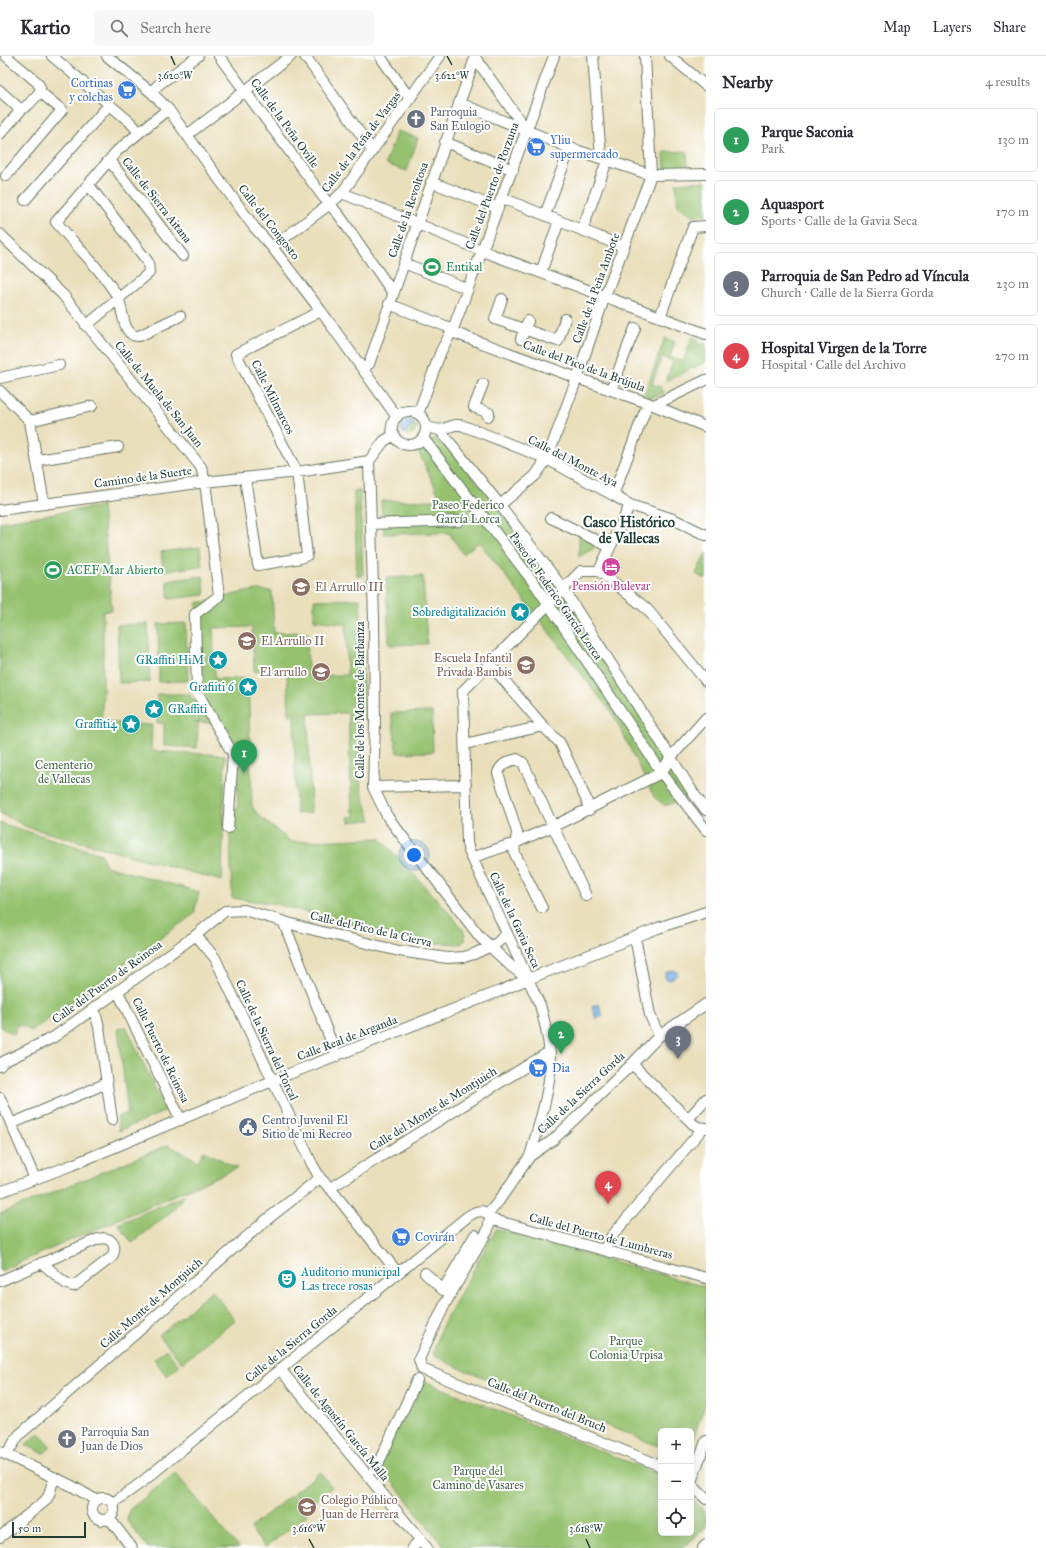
<!DOCTYPE html>
<meta charset="utf-8">
<style>
:root{--surface:#fff;--page:#f7f7f7;--text:#2b2b33;--muted:#7c7c81;--line:#e1e1e2;--accent:#b45309}
body{margin:0;font-family:"IM FELL Great Primer",serif;background:var(--page);color:var(--text)}
.controls{position:absolute;right:12px;bottom:12px;display:grid;overflow:hidden;border-radius:6px;box-shadow:0 4px 16px #0002}
.controls button{width:36px;height:36px;display:grid;place-items:center;padding:0;border:0;border-bottom:1px solid var(--line);background:var(--surface);color:var(--text);font:20px sans-serif}
.scale{position:absolute;left:12px;bottom:10px;width:74px;box-sizing:border-box;padding-left:4px;border:2px solid #1f3d34;border-top:0;font-size:11px;line-height:14px;white-space:nowrap;color:#1f3d34;-webkit-text-stroke:3px #fff;paint-order:stroke}
.you{position:absolute;left:414px;top:799px;width:14px;height:14px;margin:-10px;border:3px solid #fff;border-radius:50%;background:#1a73e8;box-shadow:0 0 0 6px #1a73e833}
.badge{display:grid;place-items:center;width:26px;height:26px;border-radius:50%;background:var(--accent);color:#fff;font-size:13px;font-weight:700}
.pin{position:absolute;translate:-50% -33px;filter:drop-shadow(0 1px 2px #0008)}
.pin::after{content:'';position:absolute;top:21px;width:14px;height:12px;background:inherit;clip-path:polygon(0 0,100% 0,50% 100%)}
.list{margin:0;padding:0;list-style:none}
h2{display:flex;justify-content:space-between;align-items:center;height:52px;margin:0;padding:0 16px;font-size:17px}
h2 small{font-size:13px;font-weight:400;color:var(--muted)}
.list li{display:grid;grid-template-columns:26px 1fr auto;gap:12px;align-items:center;box-sizing:border-box;height:64px;margin:0 8px 8px;padding:0 8px;border:1px solid var(--line);border-radius:6px}
.list b{display:block;font-size:15px;white-space:nowrap}
.list p{margin:0;font-size:13px;white-space:nowrap;color:var(--muted)}
.list em{font-size:13px;font-style:normal;color:var(--muted)}
.icon{flex:none;width:22px;height:22px;fill:none;stroke:currentColor;stroke-width:2;stroke-linecap:round;stroke-linejoin:round}
.map{position:relative;flex:none;width:706px;height:1492px;overflow:hidden}
header{display:flex;align-items:center;gap:24px;box-sizing:border-box;height:56px;padding:0 20px;background:var(--surface);border-bottom:1px solid var(--line)}
header strong{font-size:19px}
nav{display:flex;gap:22px;margin-inline-start:auto;font-size:14px}
.search{width:280px;height:36px;background:var(--page);display:flex;align-items:center;gap:10px;box-sizing:border-box;padding:0 14px;border-radius:6px;color:var(--muted);font-size:15px}
main{display:flex}
aside{flex:1;background:var(--surface)}
.map>svg:first-child{display:block}
.green{fill:#96c270;stroke:#5a8052}
.water{fill:#72aae1;stroke:#48748a}
.lines{fill:none;stroke-linecap:round;stroke-linejoin:round}
.minor-casing{stroke:#667663;stroke-width:12}
.minor{stroke:#fff;stroke-width:10}
.ticks{fill:none;stroke:#1f3d34;stroke-width:1.5}
.labels{text-anchor:middle;stroke-width:4;stroke-linejoin:round;paint-order:stroke}
.shop-label{font-size:12px;fill:#366cbe;stroke:#fff;text-anchor:start}
.worship-label{font-size:12px;fill:#5b616d;stroke:#fff;text-anchor:start}
.street-label{font-size:12px;fill:#1f3d34;stroke:#fff}
.leisure-label{font-size:12px;fill:#27864d;stroke:#fff;text-anchor:start}
.park-label{font-size:12px;fill:#436546;stroke:#fff}
.hotel-label{font-size:12px;fill:#b23c85;stroke:#fff}
.education-label{font-size:12px;fill:#785e54;stroke:#fff;text-anchor:start}
.culture-label{font-size:12px;fill:#0d838f;stroke:#fff;text-anchor:end}
.service-label{font-size:12px;fill:#4e5e75;stroke:#fff;text-anchor:start}
.quarter-label{font-size:14px;font-weight:bold;fill:#1f3d34;stroke:#fff}
.ticks-label{font-size:10px;text-anchor:middle;fill:#1f3d34;stroke:#fff;stroke-width:4;stroke-linejoin:round;paint-order:stroke}
</style>
<header>
<strong>Kartio</strong>
<div class="search"><svg class="icon" aria-label="search" viewBox="0 0 24 24"><circle cx="10" cy="10" r="6"/><path d="M15 15l6 6"/></svg>Search here</div>
<nav><a>Map</a><a>Layers</a><a>Share</a></nav>
</header>
<main>
<div class="map">
<svg width="706" height="1492" viewBox="0 0 706 1492">
<rect width="100%" height="100%" fill="#fff"/>
<filter id="ink" filterUnits="userSpaceOnUse"><feTurbulence type="fractalNoise" baseFrequency=".025" numOctaves="2"/><feDisplacementMap in="SourceGraphic" scale="8" xChannelSelector="R" yChannelSelector="G"/><feConvolveMatrix kernelMatrix="1 2 1 2 8 2 1 2 1" color-interpolation-filters="sRGB"/></filter>
<filter id="wash" filterUnits="userSpaceOnUse"><feTurbulence type="fractalNoise" baseFrequency=".012" numOctaves="4" result="noise"/><feDisplacementMap in="SourceGraphic" scale="16" xChannelSelector="R" yChannelSelector="G"/><feGaussianBlur stdDeviation="0.9" result="paint"/><feColorMatrix in="noise" values="0 0 0 0 0 0 0 0 0 0 0 0 0 0 0 0 0 1.4 0 .05"/><feComposite in="paint" operator="in"/></filter>
<g filter="url(#wash)">
<rect width="100%" height="100%" fill="#eadfbb"/>
<!-- green -->
<path class="green" d="M397 75 418 82 407 115 385 108Z
M687 95 688 113 665 114 664 96Z
M706 125V159L694 160 678 150 676 127Z
M692 281 698 283 697 288H706V306L666 325 673 306 662 301 652 328 661 331 664 337 651 342 644 339 665 282 675 286 670 301 683 306Z
M415 367 417 372 413 378 408 380 404 377Z
M439 379 564 534 690 740 665 750 654 741 614 660 479 486 463 498 449 477 384 478 381 445 441 444 418 395Z
M354 435H360L363 520H357Z
M102 450 112 554 103 556V637L101 666 152 669 151 695 225 699 222 825 27 771 0 757V466Z
M579 479 599 489 579 501Z
M200 491 202 510 163 515 161 496Z
M706 497V523L696 518Z
M203 520 205 539 169 543 167 525Z
M423 520 427 588 389 589 386 522Z
M259 534 272 535 274 577 307 576 308 620 347 619 346 568 314 564V544L360 543 363 602V662L358 710 362 737 371 764 349 766 348 761H355L354 756H352L348 657 308 658 311 757 296 758 294 660 289 659 287 615H254L252 571 213 572 215 623 248 622 252 750 259 760 291 786 380 782 454 862C459 869 472 881 461 888L434 887 402 882 276 848 232 842 229 752 238 753 235 691 221 668 198 666 197 692 164 690V667H157V638H190L191 643H195V666H198L197 635 202 634 197 547C218 544 238 536 259 534Z
M186 567 188 625 159 626 158 568Z
M148 568 150 626 119 627 117 569Z
M432 656 433 696 397 697 391 657Z
M0 767 101 798 106 810 199 836 194 858 32 975 18 968 14 978 0 971Z
M126 970 166 1055 119 1075 117 1061 128 1057 118 973Z
M168 1089 198 1105 204 1095 237 1112 0 1215V1158Z
M185 1139 171 1156 132 1187 118 1168Z
M496 1173 706 1231V1346L691 1389V1375H661V1391L452 1309 433 1299 440 1274Z
M212 1235 235 1264 182 1307 159 1279Z
M166 1293 179 1310 167 1320 154 1303Z
M418 1322 436 1330 661 1419V1477H691V1441L706 1458V1471L683 1492H445L378 1408Z
M39 1377 51 1391 44 1397 25 1389Z
M320 1416 332 1431 306 1452 293 1437Z
M175 1417 239 1492H148L127 1465 129 1454Z
M291 1439 307 1459 265 1492 250 1472Z"/>
<!-- water -->
<path class="water" d="M411 364 415 367 403 377C399 371 403 364 411 364Z
M674 914 677 916V919L669 924 665 922V917Z
M599 948 603 960 596 963 592 950Z"/>
</g>
<g filter="url(#ink)">
<g class="lines">
<!-- minor casing -->
<g class="minor-casing">
<path id="minor" d="M52 0 130 66 139 76
M107 0 151 36 168 53 254 171 272 191 321 255 397 361
M219 0 324 142 339 159 393 237
M305 0 372 94
M380 0 410 43
M474 0 527 75
M593 0 601 102
M670 0 706 30
M0 35 21 54 29 48 40 36V31L37 26 6 0
M151 36 158 29 198 0
M459 47 570 92 651 119 706 118
M168 53 117 95 56 166C76 190 101 213 117 240 124 251 121 281 139 280L180 260
M0 78 21 54
M187 79 291 0
M445 86 513 114
M109 104 183 200
M6 120 62 54 40 36
M431 126 498 152
M342 137 493 199 706 278
M502 142 624 191
M25 144 109 49
M545 159 570 92
M582 174 607 105
M0 178 63 239 201 411 205 426 219 540 195 558 197 636 233 698 228 772
M272 191 330 148 342 137 440 0
M404 207 468 233
M541 216 559 165
M502 243 495 263 558 285 565 263
M389 248 453 273
M660 261 693 171 706 170
M86 270 149 217 148 206 88 128
M452 276 577 322 648 347 706 371
M521 283 528 265
M363 313 369 308 475 2
M0 322 59 309
M483 328 474 351 489 357 488 360
M611 334 635 272
M0 335 30 365 44 448
M654 349 706 324
M392 372a17 17 0 1 1 34 0a17 17 0 1 1-34 0Z
M418 358 441 295 453 273 554 0
M30 365 92 350
M426 371 440 374 455 369H461L482 377 547 403 613 439 630 449 673 463 706 479
M440 374 500 449 564 534 694 738 706 754
M423 382 537 531 664 720 706 774
M38 404 118 391
M369 405 374 563 375 669 373 731 387 760 409 789 480 881 512 911 528 923
M245 422 258 509 301 502 307 499 297 416 236 298 321 255
M613 439 648 347
M500 449 535 420 547 403 577 322 605 240 651 119 645 0
M0 454 205 426 297 416 369 405 384 385 394 379
M551 462 610 491
M371 468 459 465
M599 515 647 553 706 625
M599 515 630 449
M490 608 543 670 560 687 586 743 589 754
M465 688 543 670
M373 731 466 729
M471 802 515 787 560 767 661 717 671 701 706 662
M542 852 515 798C513 790 517 784 517 776L498 717C500 709 509 705 517 703L523 707 586 840
M283 865 337 1000
M196 879 215 902 312 1108 320 1122 330 1132 398 1217
M635 881 650 959 659 980
M118 936 181 1064
M94 952 99 971 112 1064
M632 1008 693 1068 698 1071 706 1072
M0 1010 3 1006 54 981 196 879 225 855 244 854 302 871 399 895 447 902 464 901 474 898 497 887 507 877
M0 1042 35 1123
M688 1063 706 1043
M11 1068 107 1027
M530 1100C538 1073 547 1044 550 1016 552 994 546 970 540 949L469 795 467 787 463 635 581 515H599
M330 1132 549 996
M0 1136 72 1109 289 1018 500 935 528 923 658 872 706 856
M490 1163 706 1222
M604 1193 612 1180 703 1072
M425 1217 443 1234 475 1179
M0 1225C33 1211 65 1197 98 1183 111 1180 118 1189 112 1201L74 1230C62 1229 52 1213 41 1207
M280 1313 427 1492
M1 1396 72 1430 96 1444
M6 1399 19 1379 265 1165 320 1122
M661 1410 422 1313 419 1303 446 1246 488 1174 490 1163 488 1158 498 1146 530 1100 553 1084 632 1008 659 980 706 948
M374 1413 378 1408 417 1324
M691 1426 706 1385
M691 1428 706 1443
M92 1453a11 11 0 1 1 22 0a11 11 0 1 1-22 0Z
M113 1447 142 1426 467 1161C473 1157 481 1152 488 1158
M109 1462 132 1492
M0 1481 45 1445 49 1439 54 1421
M412 1492 420 1484
M703 1492 706 1489"/>
</g>
<!-- minor -->
<use href="#minor" class="minor"/>
</g>
</g>
<!-- ticks -->
<path class="ticks" d="M171 0 175 9M447 0 452 9M309 1483 314 1492M586 1483 590 1492"/>
<!-- icons -->
<defs>
<g id="supermarket-disc" transform="scale(1)"><circle r="9.5" fill="#3f7fe0" stroke="#fff"/><path d="M-6-5.5h2.5l.6 2H6L4.5 2H-2.5L-4.4-4H-6ZM-1.5 3.2a1.3 1.3 0 1 0 .1 0ZM3 3.2a1.3 1.3 0 1 0 .1 0Z" fill="#fff"/></g>
<g id="church-disc" transform="scale(1)"><circle r="9.5" fill="#6b7280" stroke="#fff"/><path d="M-1.2-6h2.4v3.5h3.3v2.4h-3.3V6h-2.4V-.1h-3.3v-2.4h3.3Z" fill="#fff"/></g>
<g id="stadium-disc" transform="scale(1)"><circle r="9.5" fill="#2e9e5b" stroke="#fff"/><path d="M0-5a6.5 5 0 1 0 0 10a6.5 5 0 1 0 0-10ZM-3.5-1.8h7v3.6h-7Z" fill="#fff"/></g>
<g id="hotel-disc" transform="scale(1)"><circle r="9.5" fill="#d1479c" stroke="#fff"/><path d="M-6-4.5h1.5V1H6V5H4.5V3h-9V5H-6ZM-4 0a1.8 1.8 0 1 1 3.6 0ZM.5 0V-2.5h3Q6-2.5 6 0Z" fill="#fff"/></g>
<g id="school-disc" transform="scale(1)"><circle r="9.5" fill="#8d6e63" stroke="#fff"/><path d="M0-5L7-2L0 1L-7-2ZM-4 1L0 2.5L4 1V4Q0 6-4 4Z" fill="#fff"/></g>
<g id="sight-disc" transform="scale(1)"><circle r="9.5" fill="#0f9aa8" stroke="#fff"/><path d="M0-6L1.8-2.2L6-1.7L2.9 1.2L3.7 5.4L0 3.3L-3.7 5.4L-2.9 1.2L-6-1.7L-1.8-2.2Z" fill="#fff"/></g>
<g id="civic-disc" transform="scale(1)"><circle r="9.5" fill="#5c6f8a" stroke="#fff"/><path d="M-.6-6.5H3V-4.5H.6V-3L4-1V1h2V6H-6V1h2V-1L-.6-3ZM-1.2 2.5V6h2.4V2.5Z" fill="#fff"/></g>
<g id="theatre-disc" transform="scale(1)"><circle r="9.5" fill="#0f9aa8" stroke="#fff"/><path d="M-5-5.5Q0-4 5-5.5V0Q5 5 0 6Q-5 5-5 0ZM-3.3-2.5H-1v1.5H-3.3ZM1-2.5H3.3v1.5H1ZM-2.8 1Q0 5.5 2.8 1Z" fill="#fff"/></g>
</defs>
<g fill-rule="evenodd">
<use href="#supermarket-disc" x="127" y="34"/>
<use href="#church-disc" x="416" y="63"/>
<use href="#supermarket-disc" x="536" y="91"/>
<use href="#stadium-disc" x="432" y="211"/>
<use href="#hotel-disc" x="611" y="511"/>
<use href="#stadium-disc" x="53" y="514"/>
<use href="#school-disc" x="301" y="531"/>
<use href="#sight-disc" x="520" y="556"/>
<use href="#school-disc" x="247" y="585"/>
<use href="#sight-disc" x="218" y="604"/>
<use href="#school-disc" x="526" y="609"/>
<use href="#school-disc" x="321" y="616"/>
<use href="#sight-disc" x="248" y="631"/>
<use href="#sight-disc" x="154" y="653"/>
<use href="#sight-disc" x="131" y="668"/>
<use href="#supermarket-disc" x="538" y="1012"/>
<use href="#civic-disc" x="248" y="1071"/>
<use href="#supermarket-disc" x="401" y="1181"/>
<use href="#theatre-disc" x="287" y="1223"/>
<use href="#church-disc" x="67" y="1383"/>
<use href="#school-disc" x="307" y="1451"/>
</g>
<g class="labels">
<!-- shop labels -->
<g class="shop-label">
<text x="113" y="31" text-anchor="end">Cortinas<tspan x="113" dy="14">y colchas</tspan></text>
<text x="550" y="88">Yliu<tspan x="550" dy="14">supermercado</tspan></text>
<text x="552" y="1016">Dia</text>
<text x="415" y="1185">Covirán</text>
</g>
<!-- worship labels -->
<g class="worship-label">
<text x="430" y="60">Parroquia<tspan x="430" dy="14">San Eulogio</tspan></text>
<text x="81" y="1380">Parroquia San<tspan x="81" dy="14">Juan de Dios</tspan></text>
</g>
<!-- street labels -->
<g class="street-label">
<text transform="translate(285 67) rotate(54)" y="4">Calle de la Peña Oville</text>
<text transform="translate(361 86) rotate(-53)" y="4">Calle de la Peña de Vargas</text>
<text transform="translate(492 130) rotate(-70)" y="4">Calle del Puerto de Porzuna</text>
<text transform="translate(157 144) rotate(52)" y="4">Calle de Sierra Aitana</text>
<text transform="translate(408 154) rotate(-71)" y="4">Calle de la Revoltosa</text>
<text transform="translate(269 166) rotate(52)" y="4">Calle del Congosto</text>
<text transform="translate(596 232) rotate(-70)" y="4">Calle de la Peña Ambote</text>
<text transform="translate(584 310) rotate(20)" y="4">Calle del Pico de la Brújula</text>
<text transform="translate(159 338) rotate(51)" y="4">Calle de Muela de San Juan</text>
<text transform="translate(273 341) rotate(63)" y="4">Calle Milmarcos</text>
<text transform="translate(573 405) rotate(27)" y="4">Calle del Monte Aya</text>
<text transform="translate(143 421) rotate(-8)" y="4">Camino de la Suerte</text>
<text transform="translate(556 540) rotate(55)" y="4">Paseo de Federico García Lorca</text>
<text transform="translate(360 644) rotate(-90)" y="4">Calle de los Montes de Barbanza</text>
<text transform="translate(515 864) rotate(65)" y="4">Calle de la Gavia Seca</text>
<text transform="translate(371 873) rotate(13)" y="4">Calle del Pico de la Cierva</text>
<text transform="translate(107 926) rotate(-36)" y="4">Calle del Puerto de Reinosa</text>
<text transform="translate(347 982) rotate(-21)" y="4">Calle Real de Arganda</text>
<text transform="translate(267 984) rotate(65)" y="4">Calle de la Sierra del Torcal</text>
<text transform="translate(161 994) rotate(64)" y="4">Calle Puerto de Reinosa</text>
<text transform="translate(581 1037) rotate(-43)" y="4">Calle de la Sierra Gorda</text>
<text transform="translate(433 1053) rotate(-32)" y="4">Calle del Monte de Montjuich</text>
<text transform="translate(601 1180) rotate(15)" y="4">Calle del Puerto de Lumbreras</text>
<text transform="translate(151 1247) rotate(-41)" y="4">Calle Monte de Montjuich</text>
<text transform="translate(291 1288) rotate(-39)" y="4">Calle de la Sierra Gorda</text>
<text transform="translate(547 1349) rotate(22)" y="4">Calle del Puerto del Bruch</text>
<text transform="translate(341 1367) rotate(51)" y="4">Calle de Agustín García Malla</text>
</g>
<!-- leisure labels -->
<g class="leisure-label">
<text x="446" y="215">Entikal</text>
<text x="67" y="518">ACEF Mar Abierto</text>
</g>
<!-- park labels -->
<g class="park-label">
<text x="468" y="453">Paseo Federico<tspan x="468" dy="14">García Lorca</tspan></text>
<text x="64" y="713">Cementerio<tspan x="64" dy="14">de Vallecas</tspan></text>
<text x="626" y="1289">Parque<tspan x="626" dy="14">Colonia Urpisa</tspan></text>
<text x="478" y="1419">Parque del<tspan x="478" dy="14">Camino de Vasares</tspan></text>
</g>
<!-- hotel labels -->
<g class="hotel-label">
<text x="611" y="534">Pensión Bulevar</text>
</g>
<!-- education labels -->
<g class="education-label">
<text x="315" y="535">El Arrullo III</text>
<text x="261" y="589">El Arrullo II</text>
<text x="512" y="606" text-anchor="end">Escuela Infantil<tspan x="512" dy="14">Privada Bambis</tspan></text>
<text x="307" y="620" text-anchor="end">El arrullo</text>
<text x="321" y="1448">Colegio Público<tspan x="321" dy="14">Juan de Herrera</tspan></text>
</g>
<!-- culture labels -->
<g class="culture-label">
<text x="506" y="560">Sobredigitalización</text>
<text x="204" y="608">GRaffiti HiM</text>
<text x="234" y="635">Grafiiti 6</text>
<text x="168" y="657" text-anchor="start">GRaffiti</text>
<text x="117" y="672">Graffiti4</text>
<text x="301" y="1220" text-anchor="start">Auditorio municipal<tspan x="301" dy="14">Las trece rosas</tspan></text>
</g>
<!-- service labels -->
<g class="service-label">
<text x="262" y="1068">Centro Juvenil El<tspan x="262" dy="14">Sitio de mi Recreo</tspan></text>
</g>
<!-- quarter labels -->
<g class="quarter-label">
<text x="629" y="471">Casco Histórico<tspan x="629" dy="16">de Vallecas</tspan></text>
</g>
</g>
<g class="ticks-label">
<text x="175" y="23">3.620°W</text>
<text x="452" y="23">3.622°W</text>
<text x="309" y="1476">3.616°W</text>
<text x="586" y="1476">3.618°W</text>
</g>
</svg>
<div class="controls">
<button>+</button>
<button>−</button>
<button><svg class="icon" aria-label="locate" viewBox="0 0 24 24"><circle cx="12" cy="12" r="6"/><path d="M12 2v4M12 18v4M2 12h4M18 12h4"/></svg></button>
</div>
<div class="scale">50 m</div>
<div class="you"></div>
<div class="pin badge" style="left:244px;top:717px;background:#2e9e5b">1</div>
<div class="pin badge" style="left:561px;top:998px;background:#2e9e5b">2</div>
<div class="pin badge" style="left:678px;top:1003px;background:#6b7280">3</div>
<div class="pin badge" style="left:608px;top:1148px;background:#e0444e">4</div>
</div>
<aside>
<h2>Nearby<small>4 results</small></h2>
<ul class="list">
<li><span class="badge" style="background:#2e9e5b">1</span><div><b>Parque Saconia</b><p>Park</p></div><em>130 m</em></li>
<li><span class="badge" style="background:#2e9e5b">2</span><div><b>Aquasport</b><p>Sports · Calle de la Gavia Seca</p></div><em>170 m</em></li>
<li><span class="badge" style="background:#6b7280">3</span><div><b>Parroquia de San Pedro ad Víncula</b><p>Church · Calle de la Sierra Gorda</p></div><em>230 m</em></li>
<li><span class="badge" style="background:#e0444e">4</span><div><b>Hospital Virgen de la Torre</b><p>Hospital · Calle del Archivo</p></div><em>270 m</em></li>
</ul>
</aside>
</main>
